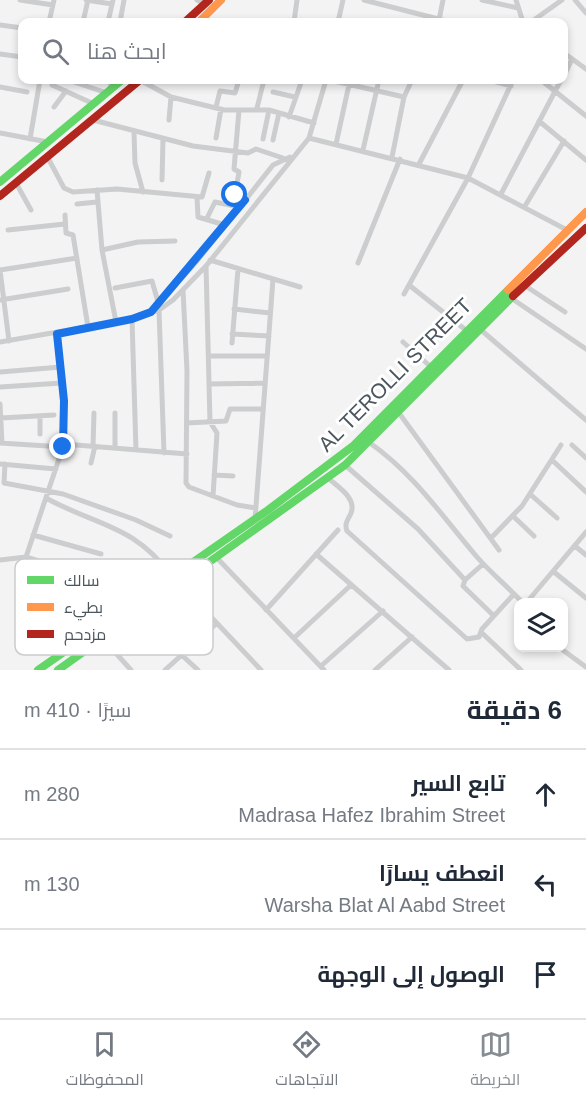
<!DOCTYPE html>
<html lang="ar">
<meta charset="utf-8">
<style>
:root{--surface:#fff;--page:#f6f6f7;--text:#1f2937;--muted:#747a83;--line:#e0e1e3;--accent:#868d92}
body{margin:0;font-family:Helvetica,Cairo,sans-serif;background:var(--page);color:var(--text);direction:rtl}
.controls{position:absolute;right:18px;bottom:18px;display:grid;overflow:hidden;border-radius:12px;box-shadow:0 3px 9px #0003}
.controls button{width:54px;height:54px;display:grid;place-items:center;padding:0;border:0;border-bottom:2px solid var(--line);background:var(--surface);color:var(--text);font:30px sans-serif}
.stop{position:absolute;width:18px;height:18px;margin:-14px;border:4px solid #1a73e8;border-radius:50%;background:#fff}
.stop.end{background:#1a73e8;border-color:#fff;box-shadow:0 2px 6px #0008}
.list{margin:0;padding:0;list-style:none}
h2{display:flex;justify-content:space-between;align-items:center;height:78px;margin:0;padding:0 24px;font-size:26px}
h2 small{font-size:20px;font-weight:400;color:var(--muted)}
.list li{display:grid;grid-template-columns:39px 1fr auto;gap:18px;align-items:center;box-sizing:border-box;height:90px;padding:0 24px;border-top:2px solid var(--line)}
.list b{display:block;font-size:22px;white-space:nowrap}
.list p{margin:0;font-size:20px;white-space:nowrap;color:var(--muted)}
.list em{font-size:20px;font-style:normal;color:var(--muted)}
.icon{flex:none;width:33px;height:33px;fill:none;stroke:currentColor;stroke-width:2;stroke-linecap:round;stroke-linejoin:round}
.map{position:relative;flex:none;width:586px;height:670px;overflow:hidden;direction:ltr}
.search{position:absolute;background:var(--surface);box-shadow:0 3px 9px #0003;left:18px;right:18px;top:18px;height:66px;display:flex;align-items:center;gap:15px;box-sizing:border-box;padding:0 21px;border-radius:12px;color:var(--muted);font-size:22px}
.sheet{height:348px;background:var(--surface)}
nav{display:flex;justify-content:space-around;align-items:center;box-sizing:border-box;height:84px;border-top:2px solid var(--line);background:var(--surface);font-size:16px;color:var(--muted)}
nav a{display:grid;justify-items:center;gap:3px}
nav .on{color:var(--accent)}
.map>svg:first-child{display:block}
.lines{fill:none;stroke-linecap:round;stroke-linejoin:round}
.street{stroke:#cbcdce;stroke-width:5}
.fast{stroke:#63d668;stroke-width:8}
.slow{stroke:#ff974d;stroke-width:8}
.jam{stroke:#b3261e;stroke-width:8}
.route{stroke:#1a73e8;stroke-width:8}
.labels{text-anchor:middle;stroke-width:6;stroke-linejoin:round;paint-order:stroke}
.street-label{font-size:21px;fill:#4b565d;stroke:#fff}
.key{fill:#fff;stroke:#c9ccce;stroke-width:1.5}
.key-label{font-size:16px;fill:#4b565d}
</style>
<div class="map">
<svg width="586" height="670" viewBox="0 0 586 670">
<rect width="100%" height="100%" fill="#f3f3f3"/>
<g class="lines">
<!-- street -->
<path class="street" d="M20 0 53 5
M86 0 112 4
M197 0 205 4
M364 0 450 22
M482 0 518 8
M516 0 523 22
M575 0 586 13
M339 20 351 22
M439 20 443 0
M65 21 77 22
M49 22 54 0
M83 22 88 0
M108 22 113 0
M120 22 124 0
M294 22 297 0
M338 22 343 0
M531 22 562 0
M0 25 22 28
M564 53 586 69
M0 54 22 57
M564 76 572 59
M68 80 107 93
M109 80 112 89
M140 80 171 97 224 110H269L314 123
M330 80 404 97
M489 80 511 86
M541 80 586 116
M52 85 94 104
M0 87 27 92
M273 92 295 97
M54 107 66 91
M216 107 220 91 235 93 239 80
M257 108 264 80
M239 110 234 169 239 172 235 195 245 200
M289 117 302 80
M93 120 193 146 248 153 256 149 283 158
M169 120 171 97
M539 121 586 160
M0 133 48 142
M134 133 135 163 143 192
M216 138 221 109
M309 138 468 178 567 230
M30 139 40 80
M263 139 269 110
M273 140 279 113
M336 144 350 80
M363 150 379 80
M392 157 404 97 412 80
M48 158 64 188 73 192 117 189 202 197 209 173
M419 164 463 80
M162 180 163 139
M16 183 31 210
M97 190 102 250 116 322
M501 194 561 80
M197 197 198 217 225 225
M77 204 97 202
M525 206 564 141
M65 215 66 233 73 235 88 327
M207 218 215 202 239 207
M8 230 65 224
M102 250 138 242 175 241
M210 260 300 287
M358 263 400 159
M206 266 210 422 217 433 213 496
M0 270 77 258
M0 270 9 341
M409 285 467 331
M524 285 565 312
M115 288 152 281 158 302
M183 290 187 371 186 483 189 487 237 505 256 508
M404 294 468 178 513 80
M511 298 586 349
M0 300 68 289
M234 309 270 313
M159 310 164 453
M151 312 197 261 273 165 290 157
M132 319 136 450
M481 330 586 420
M232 334 269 336
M0 342 132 319 159 310 173 300 206 266 309 138 326 80
M403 342 431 367
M232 343 238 269
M209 356H267
M0 372 61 367
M209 384 264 383
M0 387 62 383
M0 404 2 443
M399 413 499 550
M1 418 54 415
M187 423 226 421 230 409H262
M40 434V416
M0 443 63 447
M370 443C414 474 442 516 477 557 491 573 508 587 522 602
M64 444 187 454
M572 445 586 458
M93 446 94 413
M115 448V413
M552 460 586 492
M91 463 95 446
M0 464 56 469
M5 464 4 483 63 494 136 520 170 536
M345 465 418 529 465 580
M214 475 233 476
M328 478C338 487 357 498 351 513 348 520 344 523 347 531L467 639 479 637 482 629 514 594
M530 494 557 518
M46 498C94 525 136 525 171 576
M513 516 534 536
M255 519 273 279
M33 535 101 554
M491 538 522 506 561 445
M575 546 586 555
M316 554 449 670
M26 557 64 444V401L57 334
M217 558 324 670
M0 560 26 557 93 578
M34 560 31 572 39 587 60 591 65 569
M483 564 465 580 463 586 494 616
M554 572 586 598
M180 584 261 670
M527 602 586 532
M266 610 338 530
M136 613 198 670
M95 630 131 670
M482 633 521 670
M294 638 351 585
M560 648 586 667
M321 666 383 611
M165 670 216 624
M375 670 412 637"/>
<!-- fast -->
<path class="fast" d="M0 182 122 80
M38 670 268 510 353 446 508 290
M58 670 345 465 513 296"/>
<!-- slow -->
<path class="slow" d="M199 22 221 0
M508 290 586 212"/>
<!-- jam -->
<path class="jam" d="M185 22 209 0
M0 196 140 80
M513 296 586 228"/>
</g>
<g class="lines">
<!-- route -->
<path class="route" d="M63 447 64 401 57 334 132 319 151 312 245 200 235 195"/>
</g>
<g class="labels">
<!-- street labels -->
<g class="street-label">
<text transform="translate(395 375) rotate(-45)" y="7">AL TEROLLI STREET</text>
</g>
</g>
<!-- legend -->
<rect x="15" y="559" width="198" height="96" rx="9" class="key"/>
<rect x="27" y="576" width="27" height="8" fill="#63d668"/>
<rect x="27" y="603" width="27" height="8" fill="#ff974d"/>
<rect x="27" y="630" width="27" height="8" fill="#b3261e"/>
<g class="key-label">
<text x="64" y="586">سالك</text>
<text x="64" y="613">بطيء</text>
<text x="64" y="640">مزدحم</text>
</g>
</svg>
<div class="controls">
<button><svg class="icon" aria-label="layers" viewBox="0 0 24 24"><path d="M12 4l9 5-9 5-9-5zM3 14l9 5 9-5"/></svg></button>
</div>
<div class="stop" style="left:235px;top:195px"></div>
<div class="stop end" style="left:63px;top:447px"></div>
<div class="search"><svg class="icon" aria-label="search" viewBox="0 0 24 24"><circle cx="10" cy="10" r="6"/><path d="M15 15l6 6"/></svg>ابحث هنا</div>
</div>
<section class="sheet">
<h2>6 دقيقة<small>سيرًا · 410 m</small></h2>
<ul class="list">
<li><svg class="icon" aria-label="ahead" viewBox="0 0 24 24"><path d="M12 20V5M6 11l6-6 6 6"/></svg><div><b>تابع السير</b><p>Madrasa Hafez Ibrahim Street</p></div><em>280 m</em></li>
<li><svg class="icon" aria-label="left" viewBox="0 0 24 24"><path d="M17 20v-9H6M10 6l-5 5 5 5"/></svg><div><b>انعطف يسارًا</b><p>Warsha Blat Al Aabd Street</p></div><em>130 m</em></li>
<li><svg class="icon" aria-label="arrive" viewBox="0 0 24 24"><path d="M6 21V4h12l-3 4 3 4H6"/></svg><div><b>الوصول إلى الوجهة</b></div></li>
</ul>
</section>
<nav>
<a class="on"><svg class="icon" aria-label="map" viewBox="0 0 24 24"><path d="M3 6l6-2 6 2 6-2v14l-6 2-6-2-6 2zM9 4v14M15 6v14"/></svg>الخريطة</a>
<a><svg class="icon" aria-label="directions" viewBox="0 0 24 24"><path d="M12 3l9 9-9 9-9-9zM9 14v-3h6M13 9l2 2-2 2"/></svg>الاتجاهات</a>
<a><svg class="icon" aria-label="saved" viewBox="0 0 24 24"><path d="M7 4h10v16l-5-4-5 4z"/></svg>المحفوظات</a>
</nav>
